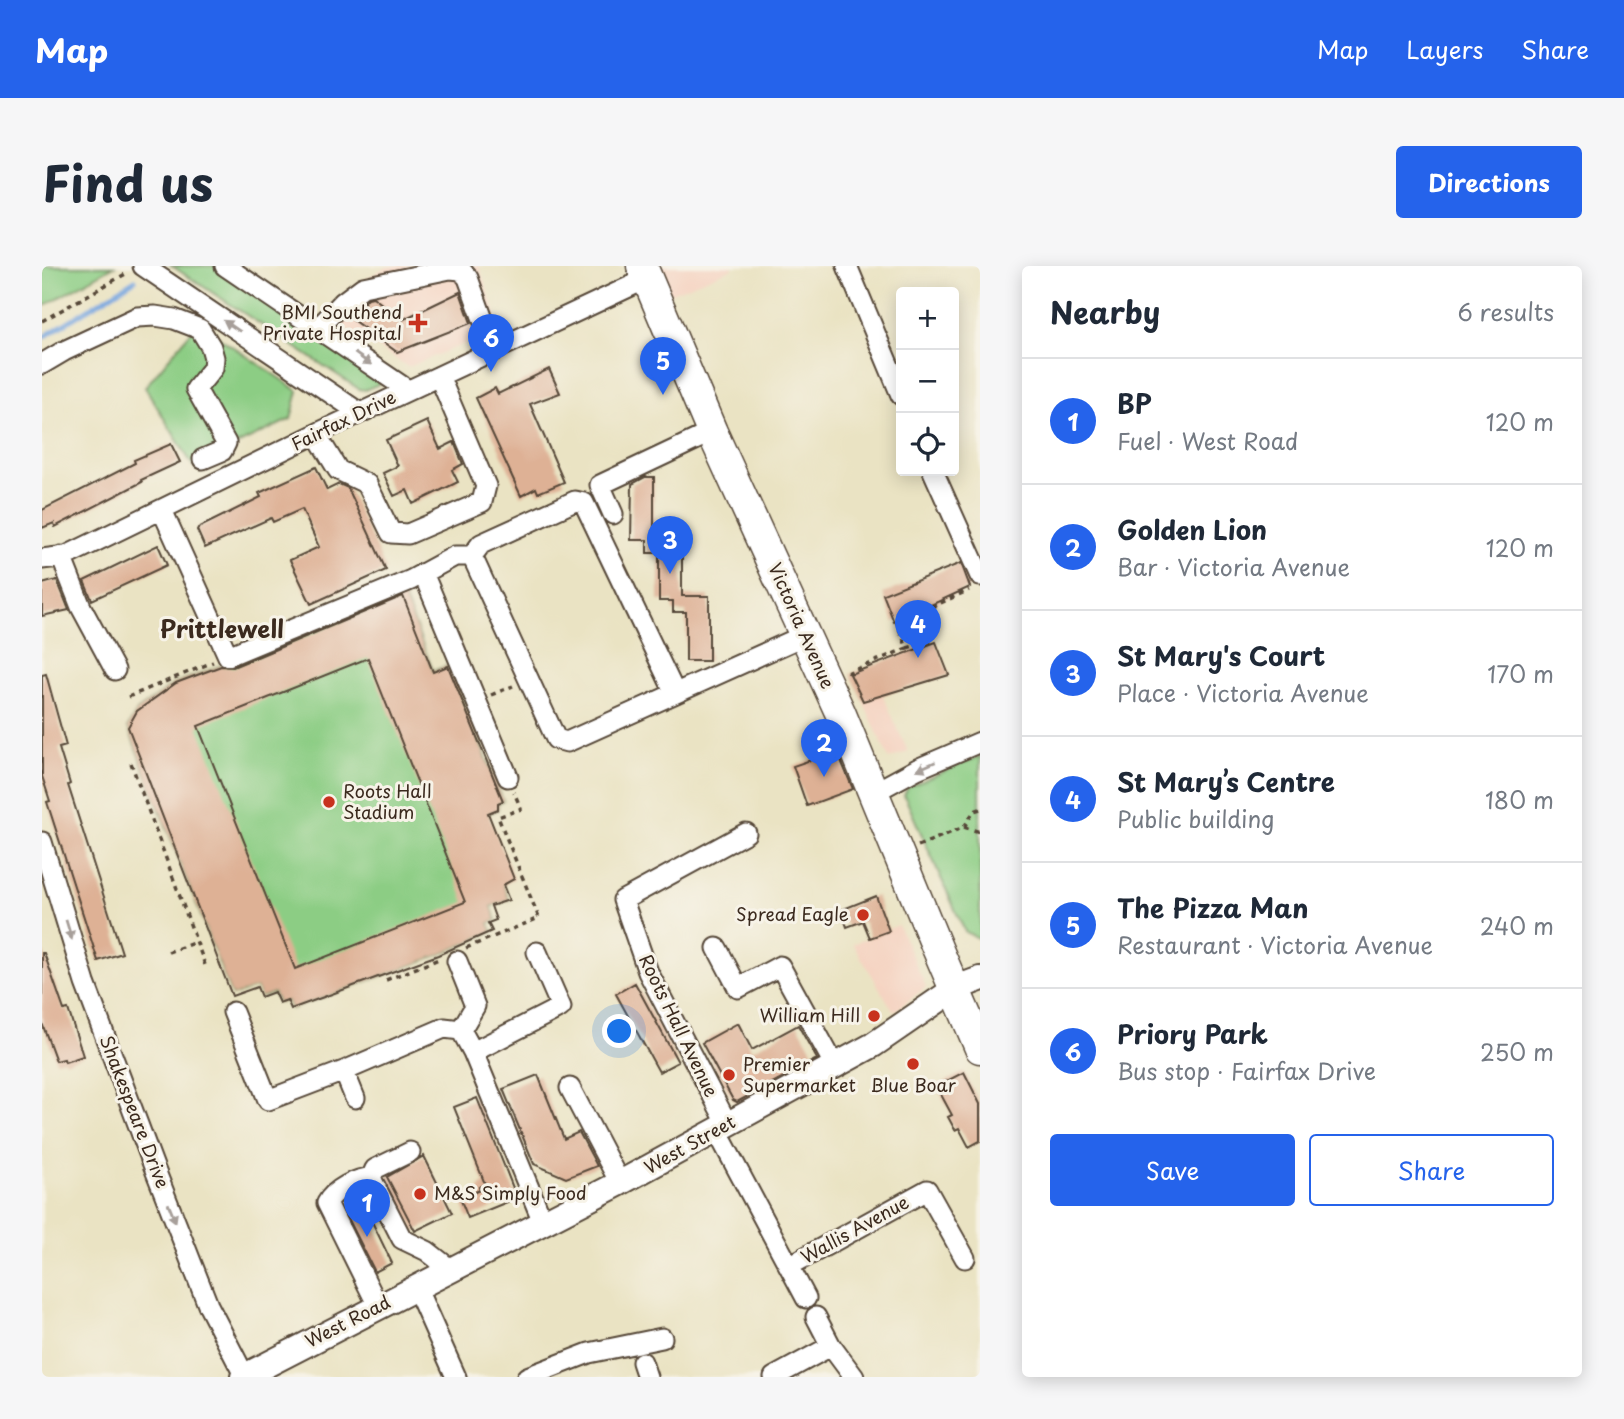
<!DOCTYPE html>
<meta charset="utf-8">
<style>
:root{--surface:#fff;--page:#f6f6f7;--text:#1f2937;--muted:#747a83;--line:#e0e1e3;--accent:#2563eb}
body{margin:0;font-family:"Playpen Sans",sans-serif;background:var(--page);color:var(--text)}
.controls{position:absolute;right:21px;top:21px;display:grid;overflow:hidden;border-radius:7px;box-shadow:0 4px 18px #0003}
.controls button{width:63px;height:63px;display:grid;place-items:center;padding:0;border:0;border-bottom:2px solid var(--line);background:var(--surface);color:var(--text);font:35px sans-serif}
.you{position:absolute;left:578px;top:766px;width:24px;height:24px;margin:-18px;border:5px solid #fff;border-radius:50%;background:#1a73e8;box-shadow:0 0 0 10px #1a73e833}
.badge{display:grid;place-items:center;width:46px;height:46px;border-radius:50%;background:var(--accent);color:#fff;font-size:23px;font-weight:700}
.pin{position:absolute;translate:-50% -58px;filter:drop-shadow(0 2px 4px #0008)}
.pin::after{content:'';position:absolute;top:37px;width:24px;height:21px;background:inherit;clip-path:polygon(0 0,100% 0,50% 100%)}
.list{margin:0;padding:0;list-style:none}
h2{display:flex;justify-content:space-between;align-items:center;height:91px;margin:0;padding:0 28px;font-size:30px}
h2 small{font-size:23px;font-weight:400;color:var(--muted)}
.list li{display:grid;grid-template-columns:46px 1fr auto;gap:21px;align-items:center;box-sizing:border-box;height:126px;padding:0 28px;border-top:2px solid var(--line)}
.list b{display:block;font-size:26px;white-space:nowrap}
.list p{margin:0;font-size:23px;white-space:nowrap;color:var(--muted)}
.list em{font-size:23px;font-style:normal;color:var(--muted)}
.actions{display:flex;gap:14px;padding:21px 28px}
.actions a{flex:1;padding:16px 0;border:2px solid var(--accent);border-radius:7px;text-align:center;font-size:24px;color:var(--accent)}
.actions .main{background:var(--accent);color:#fff}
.icon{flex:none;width:38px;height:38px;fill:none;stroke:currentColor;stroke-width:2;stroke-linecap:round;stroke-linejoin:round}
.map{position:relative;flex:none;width:938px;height:1111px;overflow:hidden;border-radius:7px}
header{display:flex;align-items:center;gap:42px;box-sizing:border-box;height:98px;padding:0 35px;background:var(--accent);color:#fff}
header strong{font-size:33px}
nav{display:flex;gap:38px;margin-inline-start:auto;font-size:24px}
.intro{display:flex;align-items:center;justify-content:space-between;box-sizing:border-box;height:168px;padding:0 42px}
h1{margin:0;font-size:49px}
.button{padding:18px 32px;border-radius:7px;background:var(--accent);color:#fff;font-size:24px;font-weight:700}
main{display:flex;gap:42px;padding:0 42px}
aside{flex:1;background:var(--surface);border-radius:7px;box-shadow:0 4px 18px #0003}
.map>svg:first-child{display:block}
.built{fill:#f5d3c1}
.green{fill:#8ccd84;stroke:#647c51;stroke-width:2}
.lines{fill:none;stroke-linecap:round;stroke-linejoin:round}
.stream{stroke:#74a4de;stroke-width:5}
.building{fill:#deb195;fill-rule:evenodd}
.minor-casing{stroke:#554637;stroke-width:23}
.major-casing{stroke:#554637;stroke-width:28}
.highway-casing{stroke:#554637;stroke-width:33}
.path{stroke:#554637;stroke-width:3.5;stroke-dasharray:5 5;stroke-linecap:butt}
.minor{stroke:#fff;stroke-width:19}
.major{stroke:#fff;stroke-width:24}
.highway{stroke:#fff;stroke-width:30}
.oneway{fill:#a79f9a}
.poi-dot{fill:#c8321e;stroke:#f7f3e8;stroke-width:2.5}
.labels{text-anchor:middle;stroke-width:6;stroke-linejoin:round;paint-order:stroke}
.poi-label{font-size:18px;fill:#3b2a1e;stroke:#f7f3e8;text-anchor:end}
.street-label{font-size:18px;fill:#3b2a1e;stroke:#f7f3e8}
.district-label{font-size:24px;font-weight:bold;fill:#3b2a1e;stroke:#f7f3e8}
</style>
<header>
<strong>Map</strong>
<nav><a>Map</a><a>Layers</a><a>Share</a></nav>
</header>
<div class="intro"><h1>Find us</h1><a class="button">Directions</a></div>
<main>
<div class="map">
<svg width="938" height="1111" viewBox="0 0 938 1111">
<rect width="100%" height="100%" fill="#f7f3e8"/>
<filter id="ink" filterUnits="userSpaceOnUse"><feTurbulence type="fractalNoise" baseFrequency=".0143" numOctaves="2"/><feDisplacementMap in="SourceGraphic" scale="14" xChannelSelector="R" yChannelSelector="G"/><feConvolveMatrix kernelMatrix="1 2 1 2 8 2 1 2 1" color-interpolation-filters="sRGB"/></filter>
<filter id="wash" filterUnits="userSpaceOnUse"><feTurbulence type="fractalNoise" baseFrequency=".00686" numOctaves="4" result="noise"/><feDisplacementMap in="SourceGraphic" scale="28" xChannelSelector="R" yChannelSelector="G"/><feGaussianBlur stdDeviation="1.57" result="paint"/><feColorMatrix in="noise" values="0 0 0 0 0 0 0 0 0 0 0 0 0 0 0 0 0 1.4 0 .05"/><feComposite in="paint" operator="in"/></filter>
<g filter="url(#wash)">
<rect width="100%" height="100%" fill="#eae3c3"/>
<!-- built -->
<path class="built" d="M353 0H437L459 63 366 101 285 50 314 19 342 2Z
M610 0H690L691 2 620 31Z
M840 427 866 486 847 493 821 435Z
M856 659 884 721 852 746 811 678Z"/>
<!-- green -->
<path class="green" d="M0 0H72L0 41Z
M130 0H173L340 111 337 118 323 124 317 123Z
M156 57 256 125 249 153 151 200 103 121Z
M361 329 391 405 408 399 461 535 456 537V543L446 548 461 619 467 634 449 640 454 654 446 657 450 665 396 689 249 743 245 734 237 737 232 727 219 731 214 721 190 730 86 461 95 445 134 417Z
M938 490V673L923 666 862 529 866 521Z"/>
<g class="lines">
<!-- stream -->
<path class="stream" d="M0 72 93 14"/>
</g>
<g id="blocks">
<!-- building -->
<path class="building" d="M418 26 429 57 355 86 308 52 326 32 331 31 360 54Z
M507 103 518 127 488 138 522 216 496 227 494 222 479 230 434 132 453 122 456 128Z
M385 155 398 183 412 176 421 198 410 204 416 216 371 238 365 224 352 230 341 207 356 200 344 174Z
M129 178 138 196 99 214 100 216 13 261 12 257 0 262V244L93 197 92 194Z
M274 201 285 224 297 218 306 222 344 304 269 338 248 294 277 281 260 243 231 256 229 252 163 282 155 264 156 262 219 231 217 227Z
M603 211H612V270H640V330H667V395H644V346H631V335H617V287H605V274H589L590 218Z
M116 279 125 299 50 334 42 315Z
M919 297 928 321 852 356 841 328Z
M15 314 27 344 0 350V318Z
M361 330 391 406 406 400 461 535 456 537V543L446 547 472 613 461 619 467 634 449 640 454 654 446 657 450 665 396 689 249 743 245 734 237 737 232 726 219 731 215 721 190 730 86 461 95 445 134 417 179 400 191 401ZM326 392 423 636 253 703 156 460Z
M894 376 907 409 821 435 808 408Z
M4 408 24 480 17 482 28 518 26 519 80 687 56 695 5 536 8 535 0 510V409Z
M795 485 811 523 765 540 751 500Z
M834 630 847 665 828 672 821 655 805 661 799 644Z
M0 687H2L22 744 26 743 41 790 23 796 22 793 14 795 0 757Z
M593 717 636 796 617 806 574 728Z
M696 757 710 784 756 759 775 793 695 836 691 834 660 777Z
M922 806 938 838V875L927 881 917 862 913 864 906 851 910 849 897 825 903 822 901 817Z
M496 809 522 873 537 866 555 900 524 912 492 898 461 823Z
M435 832 475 932 426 952 418 932 438 924 437 921 443 918 412 841Z
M382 890 410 947 373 965 345 911Z
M320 935 350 997 333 1006 302 944Z"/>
</g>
</g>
<g filter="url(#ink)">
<use href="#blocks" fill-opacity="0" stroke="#554637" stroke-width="2"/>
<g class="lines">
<!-- minor casing -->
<g class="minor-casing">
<path id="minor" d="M101 0 318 147
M183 0 366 124
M805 0 859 129
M276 62 301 36 321 21 408 3 419 4 426 12 452 84
M0 98 22 85 95 51 113 50 132 53 158 63 169 81 172 92 171 102 154 123 184 177 180 185 161 193
M274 168 296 204 325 218 349 267 366 268 440 236 444 220 397 110
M891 205 938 310
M120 244 186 390 369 314 413 290H430
M571 248 558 219 670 166
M19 290 39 341 73 404
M0 293 24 290 282 164 604 13
M381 307 466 511
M633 427 542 237 533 235 439 278 430 290 514 473 525 476 763 369
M831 527 875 503 938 476
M0 576 43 717 112 901 166 1039 203 1111
M675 682 696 722 738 700 793 800
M415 695 433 740 419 764
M191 746 226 834 302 805
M431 786 519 741 495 686
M528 822 578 917
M313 832 302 805 402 762 419 764 431 786 501 956
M686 859 606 706 581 634 704 567
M675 865 764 1032
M329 912 333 903 368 886
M747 1000 885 924 923 992
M374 1021 414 1111
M336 1040 285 937C292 924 314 912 329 912L360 973 385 985 408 1003
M774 1051 789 1080 812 1111
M600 1096 605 1111
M485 1111 547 1087 620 1072
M732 1111 789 1080"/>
</g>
<!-- major casing -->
<g class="major-casing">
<path id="major" d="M201 1111 578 917 831 779 914 722 938 713"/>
</g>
<!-- highway casing -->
<g class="highway-casing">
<path id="highway" d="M600 0 670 166 798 446 896 684 938 782"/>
</g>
<!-- path -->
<path class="path" d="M0 55 87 6
M865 382 892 374
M805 407 865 382 855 357 927 324
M449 429 471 420
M86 431 171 396
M89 497 163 699
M922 561 938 566
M876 580 922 561 932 545 938 543
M424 682 497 652 456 551 479 543 472 526
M126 686 154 676
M344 714 397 693"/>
<!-- minor -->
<use href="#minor" class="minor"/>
<!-- major -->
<use href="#major" class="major"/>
<!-- highway -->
<use href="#highway" class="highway"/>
</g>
<!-- one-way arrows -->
<defs><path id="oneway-solid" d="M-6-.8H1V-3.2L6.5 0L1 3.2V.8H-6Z" transform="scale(1.75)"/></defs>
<g class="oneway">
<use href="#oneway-solid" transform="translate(190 60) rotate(-146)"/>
<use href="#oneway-solid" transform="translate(321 93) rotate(35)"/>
<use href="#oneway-solid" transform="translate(884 500) rotate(156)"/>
<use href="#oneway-solid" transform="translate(27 664) rotate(73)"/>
<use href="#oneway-solid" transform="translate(130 947) rotate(68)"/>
</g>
</g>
<!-- markers -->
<g class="poi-dot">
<path d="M372.5 46.5h7v7h7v7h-7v7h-7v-7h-7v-7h7z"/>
<circle cx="287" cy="536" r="7"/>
<circle cx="821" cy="649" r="7"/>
<circle cx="832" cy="750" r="7"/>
<circle cx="871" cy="798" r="7"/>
<circle cx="687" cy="809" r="7"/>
<circle cx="378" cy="928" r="7"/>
</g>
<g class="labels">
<!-- poi labels -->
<g class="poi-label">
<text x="360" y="53">BMI Southend<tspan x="360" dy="21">Private Hospital</tspan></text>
<text x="301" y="532" text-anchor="start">Roots Hall<tspan x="301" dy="21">Stadium</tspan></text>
<text x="807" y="655">Spread Eagle</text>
<text x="818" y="756">William Hill</text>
<text x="701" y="805" text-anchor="start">Premier<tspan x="701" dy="21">Supermarket</tspan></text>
<text x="871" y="826" text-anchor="middle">Blue Boar</text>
<text x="392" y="934" text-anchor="start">M&amp;S Simply Food</text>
</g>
<!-- street labels -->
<g class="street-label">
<text transform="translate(302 155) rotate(-26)" y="6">Fairfax Drive</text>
<text transform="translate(759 360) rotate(66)" y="6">Victoria Avenue</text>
<text transform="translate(636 760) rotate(64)" y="6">Roots Hall Avenue</text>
<text transform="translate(92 846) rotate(69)" y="6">Shakespeare Drive</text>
<text transform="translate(648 879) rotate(-29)" y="6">West Street</text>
<text transform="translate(813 964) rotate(-29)" y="6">Wallis Avenue</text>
<text transform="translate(306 1056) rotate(-27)" y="6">West Road</text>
</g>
<!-- district labels -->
<g class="district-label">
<text x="180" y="372">Prittlewell</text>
</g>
</g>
</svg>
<div class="controls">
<button>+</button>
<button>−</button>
<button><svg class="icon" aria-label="locate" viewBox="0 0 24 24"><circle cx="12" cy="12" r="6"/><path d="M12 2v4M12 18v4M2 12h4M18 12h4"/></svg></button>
</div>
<div class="you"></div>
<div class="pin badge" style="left:325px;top:971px">1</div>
<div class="pin badge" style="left:782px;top:511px">2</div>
<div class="pin badge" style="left:628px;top:308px">3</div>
<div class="pin badge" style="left:876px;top:392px">4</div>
<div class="pin badge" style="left:621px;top:129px">5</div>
<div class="pin badge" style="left:449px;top:106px">6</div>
</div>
<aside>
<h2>Nearby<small>6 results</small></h2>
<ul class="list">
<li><span class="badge">1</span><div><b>BP</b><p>Fuel · West Road</p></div><em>120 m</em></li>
<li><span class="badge">2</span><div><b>Golden Lion</b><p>Bar · Victoria Avenue</p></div><em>120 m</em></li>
<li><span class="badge">3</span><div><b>St Mary's Court</b><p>Place · Victoria Avenue</p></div><em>170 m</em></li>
<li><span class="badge">4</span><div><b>St Mary’s Centre</b><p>Public building</p></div><em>180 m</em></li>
<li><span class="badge">5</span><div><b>The Pizza Man</b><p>Restaurant · Victoria Avenue</p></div><em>240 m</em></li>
<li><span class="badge">6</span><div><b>Priory Park</b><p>Bus stop · Fairfax Drive</p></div><em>250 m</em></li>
</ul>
<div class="actions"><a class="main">Save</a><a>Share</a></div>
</aside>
</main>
